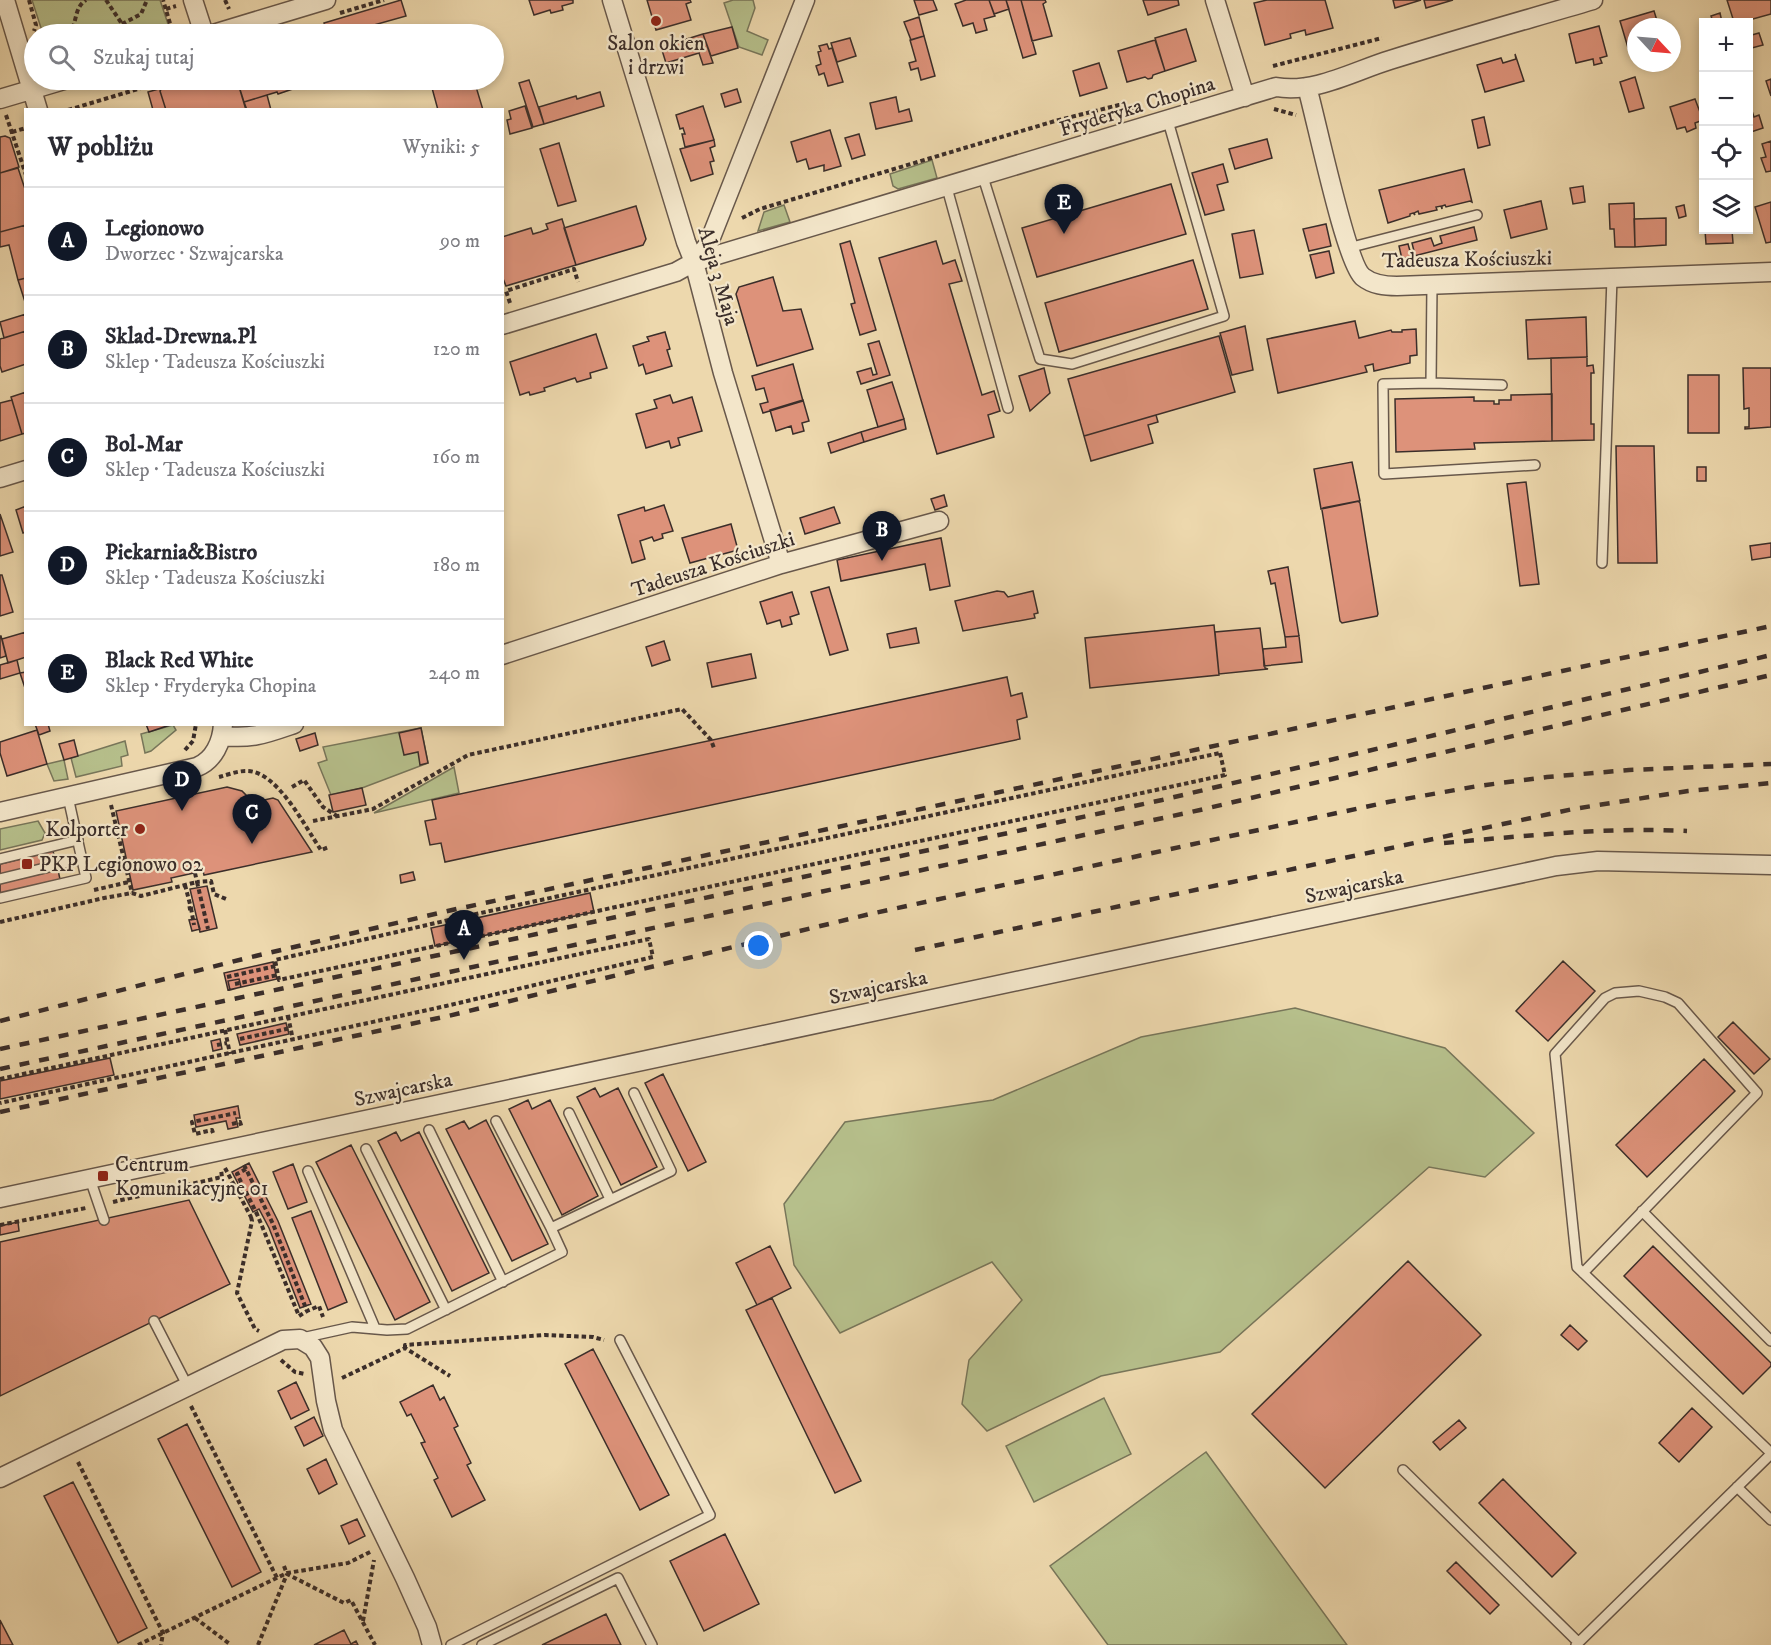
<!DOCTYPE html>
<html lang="pl">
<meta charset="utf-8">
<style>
:root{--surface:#fff;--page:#f2f2f3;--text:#2b2b33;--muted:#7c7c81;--line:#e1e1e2;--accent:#111827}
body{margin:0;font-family:"IM FELL DW Pica",serif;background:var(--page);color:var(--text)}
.controls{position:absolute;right:18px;top:18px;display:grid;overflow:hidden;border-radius:0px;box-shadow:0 3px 9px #0003}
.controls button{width:54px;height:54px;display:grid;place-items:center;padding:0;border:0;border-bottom:2px solid var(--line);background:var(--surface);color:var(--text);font:30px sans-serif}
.compass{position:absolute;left:1627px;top:18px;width:54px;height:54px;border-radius:50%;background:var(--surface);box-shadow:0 3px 9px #0003;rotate:116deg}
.you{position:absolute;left:759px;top:946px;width:21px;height:21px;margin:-15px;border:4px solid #fff;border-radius:50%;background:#1a73e8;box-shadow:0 0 0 9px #1a73e833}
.badge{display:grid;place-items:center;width:39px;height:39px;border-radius:50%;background:var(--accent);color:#fff;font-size:20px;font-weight:700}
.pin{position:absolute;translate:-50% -50px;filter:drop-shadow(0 2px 3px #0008)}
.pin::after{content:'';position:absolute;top:32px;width:21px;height:18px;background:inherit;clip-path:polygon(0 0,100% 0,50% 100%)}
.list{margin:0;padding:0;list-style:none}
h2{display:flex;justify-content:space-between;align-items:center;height:78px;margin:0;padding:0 24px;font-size:26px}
h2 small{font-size:20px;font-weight:400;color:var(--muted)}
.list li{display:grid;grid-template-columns:39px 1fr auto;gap:18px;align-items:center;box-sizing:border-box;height:108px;padding:0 24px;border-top:2px solid var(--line)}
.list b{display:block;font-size:22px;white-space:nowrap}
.list p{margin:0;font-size:20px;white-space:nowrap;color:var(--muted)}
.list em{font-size:20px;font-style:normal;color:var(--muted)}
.icon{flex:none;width:33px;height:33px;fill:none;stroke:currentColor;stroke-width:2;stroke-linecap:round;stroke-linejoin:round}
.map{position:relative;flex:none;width:1771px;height:1645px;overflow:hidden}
.search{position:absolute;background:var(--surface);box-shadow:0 3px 9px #0003;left:24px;top:24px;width:480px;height:66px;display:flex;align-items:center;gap:15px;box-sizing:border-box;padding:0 21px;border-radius:33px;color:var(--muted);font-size:22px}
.panel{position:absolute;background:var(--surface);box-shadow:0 3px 9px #0003;left:24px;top:108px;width:480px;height:618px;border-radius:0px}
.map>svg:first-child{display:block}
.green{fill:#b6bf8b;stroke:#78765a;stroke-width:1.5}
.building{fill:#dd927a;stroke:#3b2e2a;stroke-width:1.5}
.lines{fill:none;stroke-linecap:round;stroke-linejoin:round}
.lane-casing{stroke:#68584b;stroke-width:12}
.street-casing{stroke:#68584b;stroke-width:21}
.path{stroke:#3b2e2a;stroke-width:4;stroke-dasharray:4.5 3;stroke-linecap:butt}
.lane{stroke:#f3e6ca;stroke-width:9}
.street{stroke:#f3e6ca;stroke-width:18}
.rail{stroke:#3b2e2a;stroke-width:4.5;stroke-dasharray:10 10;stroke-linecap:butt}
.poi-dot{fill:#8f2418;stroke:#f3e6ca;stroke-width:2}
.labels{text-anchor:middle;stroke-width:4.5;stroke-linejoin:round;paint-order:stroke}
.poi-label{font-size:21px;fill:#3b2e2a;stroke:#f3e6ca;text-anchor:start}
.street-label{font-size:21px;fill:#3b2e2a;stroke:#f3e6ca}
</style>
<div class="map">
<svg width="1771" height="1645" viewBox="0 0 1771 1645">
<rect width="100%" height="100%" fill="#edd8ad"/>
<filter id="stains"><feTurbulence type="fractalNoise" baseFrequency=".00333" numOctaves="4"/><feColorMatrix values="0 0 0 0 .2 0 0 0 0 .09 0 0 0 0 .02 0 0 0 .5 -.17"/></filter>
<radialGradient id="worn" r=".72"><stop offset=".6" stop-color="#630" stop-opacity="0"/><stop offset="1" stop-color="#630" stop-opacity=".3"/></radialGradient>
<!-- green -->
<path class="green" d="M32 0H160L169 27 146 34H43Z
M733 0H753L755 8 747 31 768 40 762 55 739 47 724 3Z
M932 160 937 178 898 189 893 186 890 174Z
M784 205 790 222 758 231 764 212Z
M173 725 176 730 151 751 145 753 141 734Z
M421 728 428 763 362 788 331 795 318 763 327 760 323 747Z
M125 741 128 755 121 757 122 766 76 777 71 758Z
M64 760 68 779 54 781 47 764Z
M454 767 459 793 374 813Z
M38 821 45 833 42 840 0 850V829Z
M1295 1008 1445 1048 1534 1133 1485 1177 1429 1167 1220 1352 1101 1376 987 1431 962 1404 969 1360 1022 1300 992 1262 840 1333 794 1265 784 1204 845 1122 993 1100 1141 1037Z
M1104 1398 1131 1454 1034 1502 1006 1446Z
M1206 1452 1347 1645H1108L1050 1566Z"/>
<!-- building -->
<path class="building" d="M401 0 406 16 342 34H336L335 30 327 32 324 23Z
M529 0H573V3L562 6 563 10 551 13 550 10 534 15Z
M647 0H690L691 2 686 4 691 20 656 30Z
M914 0H933L937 10 919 15Z
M966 0H989L995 16 984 19 987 30 976 33 973 23 963 26 955 4Z
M989 0H1006L1009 9 994 14Z
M1006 0H1021L1036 54 1023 58Z
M1021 0H1045L1046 2 1043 4 1052 36 1032 41Z
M1143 0H1178L1179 5 1148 15Z
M1267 0H1325L1333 28 1306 35 1305 30 1290 34 1291 38 1265 45 1254 3Z
M1393 0H1421L1395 8Z
M1424 0H1453L1426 8Z
M1727 0H1771V14L1742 22H1734Z
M1654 11 1659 27H1636V49L1629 51 1620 21Z
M1720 13 1722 22H1713L1711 16Z
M919 17 924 36 911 40 904 22Z
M1599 26 1607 56 1600 58 1602 63 1594 65 1593 59 1576 63 1569 34Z
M732 27 738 48 711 56 703 34Z
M1186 29 1196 61 1165 71 1155 38Z
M1759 33 1763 45 1748 49V36Z
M703 34 713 63 703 65 699 53 666 63 661 47Z
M924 36 935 76 921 80 918 68 911 70 909 63 916 61 910 40Z
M850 38 856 56 837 62 831 43Z
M1155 40 1165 71 1153 75 1152 78 1148 79 1145 77 1127 82 1118 51Z
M827 44 829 49 832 48 843 82 828 86 824 73 819 75 816 66 821 64 818 52 821 51 819 46Z
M1515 54 1524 81 1485 92 1477 65 1501 58 1503 63 1516 59Z
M1099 63 1107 88 1080 96 1073 71Z
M1635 77 1644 108 1629 112 1620 82Z
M1771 79V96L1766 81Z
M198 80H237L246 110H166L160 91 161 88 181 82 185 84Z
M237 80H319L278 94 277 92 244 102Z
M450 80H474L483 110H438L432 88 451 82Z
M529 80 544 124 533 127 519 83Z
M162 88 160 91 166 110H153L148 92Z
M737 89 741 102 725 107 721 94Z
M600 92 604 106 544 124 539 107 576 96 577 99Z
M267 95 271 110H247L244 102Z
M896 97 899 112 909 109 912 121 876 129 870 103Z
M1695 99 1703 120 1695 123 1696 128 1687 132 1685 127 1677 129 1670 107Z
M1748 99 1754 117 1759 115 1763 128 1748 133Z
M525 106 532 128 510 134 507 120 511 119 509 111Z
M703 106 714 140 685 147 682 134H685L683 128 680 129 676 115Z
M1484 117 1490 145 1478 148 1472 120Z
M830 130 841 166 824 171V165L809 169 806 159 797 162 791 142Z
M859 134 865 155 852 159 845 138Z
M5 136 10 138 19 167 0 173V137Z
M1267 139 1272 158 1235 169 1229 149Z
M714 140 715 146 710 148 714 161 710 162 713 174 691 181 680 149Z
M1771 141V171L1766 172 1761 158 1766 157 1762 144Z
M559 143 576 201 558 206 540 149Z
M1223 164 1228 182 1217 185 1224 210 1205 215 1192 173Z
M18 168 26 192V225L0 232V173Z
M1464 169 1472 202 1470 201 1446 207 1445 205 1442 206V209L1441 206 1436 207 1437 210 1419 214 1418 211 1414 213 1415 215 1413 213 1410 214V216L1388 223 1379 190Z
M1171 184 1186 234 1037 277 1022 228Z
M1583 186 1585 202 1573 204 1570 188Z
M1541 201 1547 229 1511 238 1504 210Z
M1771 202V242L1766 243 1755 207Z
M1634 203 1635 247H1615L1614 229H1610L1609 204Z
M1684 205 1686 216 1679 218 1676 207Z
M636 206 646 239 643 245 576 265 564 228Z
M1666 218V245L1635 247 1634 219Z
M562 219 576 265 506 286 502 276V237L531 228 533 234 540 232 548 229 546 224Z
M1326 224 1331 246 1309 251 1303 229Z
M26 225V278L18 280 9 245 0 247V232Z
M1474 227 1477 240 1402 259 1399 246 1408 244 1410 251H1414L1412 243 1431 238 1434 246 1442 243 1440 236Z
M1254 230 1263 274 1240 278 1232 234Z
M1705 230H1732L1733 243 1706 244Z
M850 241 876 330 860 335 851 304 855 303 840 244Z
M936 241 943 264 955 260 962 281 949 284 982 395 994 391 1000 411 988 415 994 437 937 454 879 258Z
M1329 251 1334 273 1316 278 1310 255Z
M1193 260 1208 309 1059 352 1045 303Z
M773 277 783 311 801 309 813 349 757 366 736 294 739 287Z
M26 278V305L18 280Z
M26 314V331L4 338 0 322Z
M1586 317 1587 357 1528 359 1526 320Z
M1355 321 1359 338 1391 330 1392 332H1402V330L1416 329 1417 355 1410 356V363L1374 371 1373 364 1365 366 1367 372 1278 393 1267 339Z
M1245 326 1253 370 1232 375 1220 333Z
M26 331V364L2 372 0 366V339Z
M665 332 670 349 667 350 672 366 646 374 643 364 639 366 633 346 649 341 647 337Z
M596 334 607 368 590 373 591 378 577 382 575 378 544 388 545 391 530 395 529 392 520 395 510 362Z
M1219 336 1235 392 1084 436 1068 379Z
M879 341 890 375 861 384 857 372 871 368 873 375 877 374 868 344Z
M1587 357V366L1593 365 1594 373H1591V424H1594V440L1552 441 1551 358Z
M793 364 803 401 763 413 760 404 768 402 764 388 756 390 752 376Z
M1044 368 1050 393 1030 411 1019 376Z
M1743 368H1771V427L1745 429V427H1749V408L1744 409Z
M1688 375H1719V433H1688Z
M892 382 904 419 878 427 867 390Z
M26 392V433L22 434 11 397Z
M1552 394V441L1474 443 1475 449 1396 452 1395 399 1474 397V401H1494V404H1499V400H1511V395Z
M670 395 673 403 692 397 702 431 678 438 680 445 671 448 669 441 646 448 636 414 657 408 654 400Z
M12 400 22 434 0 441V403Z
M803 400 809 421 802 423 804 431 793 434 791 426 776 431 770 410Z
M1156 415 1158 422 1148 425 1153 443 1091 461 1084 436Z
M904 419 906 429 864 442 861 432Z
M861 432 864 442 831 453 828 443Z
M1616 446H1654L1657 563H1618Z
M1352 462 1360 501 1321 509 1314 469Z
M1697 467H1706V481H1697Z
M1526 482 1539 584 1520 586 1507 484Z
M944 495 947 506 935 510 931 499Z
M1358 501 1360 503 1378 614 1377 616 1342 623 1340 621 1322 510 1323 508Z
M664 505 673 531 662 534 663 538 654 541 652 537 640 541 645 559 632 563 618 515 644 507 645 511Z
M26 506V532L23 533 16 510Z
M834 507 840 523 805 534 800 518Z
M0 514 13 552 0 556Z
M731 524 738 550 690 563 682 538Z
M941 538 950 586 930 590 925 564 841 581 837 560Z
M1771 543V557L1752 560 1750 546Z
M1288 567 1299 636 1285 637 1275 583 1271 584 1268 571Z
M0 575H2L13 612 0 616Z
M829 587 848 650 830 655 811 592Z
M997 591 1004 592 1008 597 1033 591 1038 613 1034 614 1035 618 963 631 955 601Z
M792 592 799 614 790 617 792 624 782 627 780 620 767 624 760 602Z
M1214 625 1219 675 1090 688 1085 638Z
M916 628 919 643 890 648 887 634Z
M1260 628 1265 668 1268 669 1219 674 1215 632Z
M26 632V657L8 663 2 639Z
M1 636 6 656 0 658V636Z
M1299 636 1302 662 1264 666 1263 649 1286 647 1285 637Z
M664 641 670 660 652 666 646 647Z
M751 654 756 678 712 687 707 663Z
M17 660 20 673 0 679V665Z
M26 672V691L20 673Z
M1007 677 1011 696 1022 693 1027 717 1017 720 1020 739 445 862 441 843 430 845 425 821 436 819 432 800Z
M35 724H48L50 731 39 735Z
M146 724H173L149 732Z
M421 728 428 763 420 765 418 752 404 755 399 733Z
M37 730 47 764 7 776 0 753V742Z
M315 733 318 745 300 751 296 739Z
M74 740 78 756 64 760 59 744Z
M227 787 242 791 248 797 251 803 273 798 278 800 312 852 204 875 203 871 171 878 172 882 133 890 116 811Z
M362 788 366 805 333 812 329 795Z
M53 851 56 864 0 878V864Z
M58 870 61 884 0 899V883Z
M413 872 415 880 401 883 400 875Z
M207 886 217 928 200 932 190 889Z
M590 893 594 912 435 946 431 928Z
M197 919 200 929 192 931 189 920Z
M1563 961 1595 991 1548 1041 1516 1011Z
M273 962 277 979 228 990 224 973Z
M239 979 241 987 230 990 228 981Z
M1733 1022 1770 1059 1754 1074 1718 1037Z
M286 1023 289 1034 240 1045 237 1034Z
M220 1039 222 1049 213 1051 211 1041Z
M110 1058 114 1075 0 1099V1081Z
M1704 1059 1735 1091 1647 1177 1616 1145Z
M663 1074 706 1162 688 1171 645 1083Z
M595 1088 600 1097 618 1088 657 1167 621 1185 577 1097Z
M528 1100 532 1109 550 1100 598 1196 562 1215 509 1109Z
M238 1106 240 1118H236L238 1127 228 1129 226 1121 196 1127 194 1115Z
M486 1120 548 1244 512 1261 446 1129 464 1121 469 1129Z
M396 1132 401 1141 419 1132 489 1273 452 1291 378 1141Z
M351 1145 430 1302 395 1320 316 1162Z
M249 1163 278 1221 311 1304 300 1308 269 1228 259 1209 253 1212 232 1172Z
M293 1164 307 1202 288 1209 273 1172Z
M189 1200 230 1284 0 1396V1242Z
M311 1211 347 1302 328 1310 292 1218Z
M18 1222 19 1231 0 1235V1226Z
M770 1246 791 1288 757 1305 736 1263Z
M1653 1246 1771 1363V1366L1743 1394 1624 1276Z
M1408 1261 1481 1335 1325 1488 1252 1414Z
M772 1298 861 1481 835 1493 746 1310Z
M1570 1325 1587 1341 1578 1350 1561 1335Z
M593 1349 669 1495 640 1510 565 1364Z
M296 1382 309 1410 291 1419 278 1391Z
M433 1385 440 1400 444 1397 458 1426 454 1428 471 1463 467 1465 485 1500 452 1517 434 1480 438 1478 421 1443 425 1442 411 1414 407 1416 400 1402Z
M1692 1408 1712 1427 1679 1462 1659 1443Z
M314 1417 323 1436 304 1446 295 1427Z
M1459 1420 1466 1428 1440 1450 1433 1442Z
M187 1424 261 1572 232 1587 158 1439Z
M326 1459 337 1484 319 1494 307 1469Z
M1503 1479 1576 1553 1552 1577 1479 1503Z
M73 1482 147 1628 118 1643 44 1496Z
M357 1519 365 1536 349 1544 341 1526Z
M725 1534 759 1604 704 1631 670 1561Z
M1456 1562 1499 1605 1490 1614 1447 1571Z
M606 1614 621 1645H542Z
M0 1620 13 1645H0Z
M344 1630 351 1644 356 1641 358 1645H314Z"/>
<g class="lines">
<!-- lane casing -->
<g class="lane-casing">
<path id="lane" d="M983 177 1040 359 1072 364 1224 316 1168 121
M947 188 1008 408
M1348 248 1477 215
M1432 285 1431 383 1383 384 1384 474 1535 465
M1431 383 1502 385
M1602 563 1612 278
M0 859 78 840
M0 879 82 859
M0 898 86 878 68 797
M569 1113 610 1199
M496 1121 551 1228
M429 1130 503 1282
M366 1149 446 1310
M308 1171 375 1328
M90 1179 104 1220
M1642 1211 1771 1341
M1583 1273 1757 1093 1678 1003 1665 997 1639 991 1615 993 1605 998 1555 1054 1577 1267 1771 1453
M154 1321 188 1387
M302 1338 352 1327 387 1330 407 1329 562 1252 551 1228 671 1171 634 1093
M1403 1470 1579 1643
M1737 1487 1771 1520
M451 1645 710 1515 620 1340
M482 1645 618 1578 652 1645
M1576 1645 1771 1454"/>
</g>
<!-- street casing -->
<g class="street-casing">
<path id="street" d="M5 0 38 110
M193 0 204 34
M612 0 686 242 694 262 723 373 781 564
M1215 0 1245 97
M213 34 326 0
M1307 87C1316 118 1346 264 1363 277 1373 285 1385 286 1397 286L1771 272
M0 99 64 80
M694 262 708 245 805 0
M502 325 676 272 694 262 1276 87C1314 94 1354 71 1390 60 1457 39 1525 20 1593 0
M0 478 26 470
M502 655 781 564 939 521
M222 736C253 739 265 734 294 724
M0 812 197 767C214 760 222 742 223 724
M0 1198 1556 866 1598 861 1771 865
M0 1478 283 1340 300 1339 313 1347 320 1358 326 1401 333 1430 405 1578 427 1627 432 1645"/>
</g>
<!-- path -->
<path class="path" d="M29 0 36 25 34 31
M106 0 122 24 125 34
M225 0 229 9
M166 9 176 6
M340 13 384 0
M122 24 141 14 147 0
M172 30 182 26
M68 34C78 25 73 8 86 0
M157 34 172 30 163 0
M1273 66 1382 38
M1274 109 1296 115
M68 110 168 80
M6 115 26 175
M12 132 26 128
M742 218 760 209 1055 121 1119 105 1136 108
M510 303 506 291 574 269 578 282
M185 750 193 741 196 724
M1220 753 1225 775 279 980 275 960 453 919Z
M219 777C227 775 237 771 246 771 277 770 305 827 321 850L329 847
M292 787 304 780 323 807 337 816
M111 805 132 893
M313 821 373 809 468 755 682 709 711 740 714 748
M97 868 124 862
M195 873 197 882 211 881 214 894 226 899
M185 885 191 908 185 909
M94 890 129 882
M191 908 194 925
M0 922 104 898 132 893 141 896 197 882 208 929
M227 977 276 966
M235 984 278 975
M288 1016 293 1040
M225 1030 230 1054
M240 1039 291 1028
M217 1045 227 1043
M0 1079 649 939 653 957 446 1006 0 1103
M232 1124 240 1122 242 1128
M213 1133 212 1130 195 1134 192 1122 236 1113
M244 1165 273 1224 307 1311 319 1306 323 1317
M225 1168 251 1217 257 1214 299 1316 307 1311
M246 1169 237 1174 257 1214
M113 1202 222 1177 221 1170
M251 1217 252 1221 237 1293 255 1329 259 1331
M0 1225 86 1208
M405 1348V1345L545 1335 593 1337 604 1340
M281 1360 295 1372 305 1374
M342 1378 405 1348 450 1376
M191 1406 277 1578
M78 1462 163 1633 161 1645
M284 1566 287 1574 344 1603 351 1600 375 1645
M195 1618 231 1645
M363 1621 374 1560
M138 1645 287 1573 348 1563 372 1551
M258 1645 287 1574"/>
<!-- lane -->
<use href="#lane" class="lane"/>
<!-- street -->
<use href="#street" class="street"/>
<!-- rail -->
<path class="rail" d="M1444 843C1525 836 1605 827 1687 831
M915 950 1573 809 1688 791 1771 783
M0 1021 247 958 452 910 1771 626
M0 1049 1162 800 1771 655
M0 1069 1200 810 1771 675
M0 1112 448 1016 870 914 1388 802 1478 786 1547 777 1629 770 1771 764"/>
</g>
<!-- markers -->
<g class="poi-dot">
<circle cx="656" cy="21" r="6"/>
<circle cx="140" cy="829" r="6"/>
<rect x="21" y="858" width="12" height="12" rx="3"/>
<rect x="97" y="1170" width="12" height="12" rx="3"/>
</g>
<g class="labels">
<!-- poi labels -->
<g class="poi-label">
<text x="656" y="50" text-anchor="middle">Salon okien<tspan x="656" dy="24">i drzwi</tspan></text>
<text x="128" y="836" text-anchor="end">Kolporter</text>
<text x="39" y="871">PKP Legionowo 02</text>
<text x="115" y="1171">Centrum<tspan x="115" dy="24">Komunikacyjne 01</tspan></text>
</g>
<!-- street labels -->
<g class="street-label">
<text transform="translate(1137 106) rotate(-17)" y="7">Fryderyka Chopina</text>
<text transform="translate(1467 259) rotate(-1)" y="7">Tadeusza Kościuszki</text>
<text transform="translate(719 276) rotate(74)" y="7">Aleja 3 Maja</text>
<text transform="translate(713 564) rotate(-18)" y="7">Tadeusza Kościuszki</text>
<text transform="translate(1354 886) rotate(-12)" y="7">Szwajcarska</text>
<text transform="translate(878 987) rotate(-12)" y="7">Szwajcarska</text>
<text transform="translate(403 1089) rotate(-12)" y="7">Szwajcarska</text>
</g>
</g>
<rect width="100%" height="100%" filter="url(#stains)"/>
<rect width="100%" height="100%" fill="url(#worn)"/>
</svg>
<div class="controls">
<button>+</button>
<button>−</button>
<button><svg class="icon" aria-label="locate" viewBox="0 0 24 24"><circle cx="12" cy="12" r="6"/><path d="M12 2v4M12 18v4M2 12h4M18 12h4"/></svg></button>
<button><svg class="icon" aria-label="layers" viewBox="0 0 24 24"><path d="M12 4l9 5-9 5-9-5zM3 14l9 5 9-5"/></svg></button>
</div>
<svg class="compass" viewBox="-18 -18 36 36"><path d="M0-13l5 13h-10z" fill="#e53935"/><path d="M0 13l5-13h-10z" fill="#7c7c81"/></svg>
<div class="you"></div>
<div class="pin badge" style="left:464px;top:960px">A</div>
<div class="pin badge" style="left:882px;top:561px">B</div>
<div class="pin badge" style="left:252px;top:844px">C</div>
<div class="pin badge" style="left:182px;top:811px">D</div>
<div class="pin badge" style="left:1064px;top:234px">E</div>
<div class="search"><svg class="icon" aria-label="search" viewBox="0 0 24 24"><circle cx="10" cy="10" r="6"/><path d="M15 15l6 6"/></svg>Szukaj tutaj</div>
<section class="panel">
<h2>W pobliżu<small>Wyniki: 5</small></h2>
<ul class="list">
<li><span class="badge">A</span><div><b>Legionowo</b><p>Dworzec · Szwajcarska</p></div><em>90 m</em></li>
<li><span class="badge">B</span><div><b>Sklad-Drewna.Pl</b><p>Sklep · Tadeusza Kościuszki</p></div><em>120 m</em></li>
<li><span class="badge">C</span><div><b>Bol-Mar</b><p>Sklep · Tadeusza Kościuszki</p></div><em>160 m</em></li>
<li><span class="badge">D</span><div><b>Piekarnia&amp;Bistro</b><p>Sklep · Tadeusza Kościuszki</p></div><em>180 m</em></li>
<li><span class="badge">E</span><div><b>Black Red White</b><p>Sklep · Fryderyka Chopina</p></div><em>240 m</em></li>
</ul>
</section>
</div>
